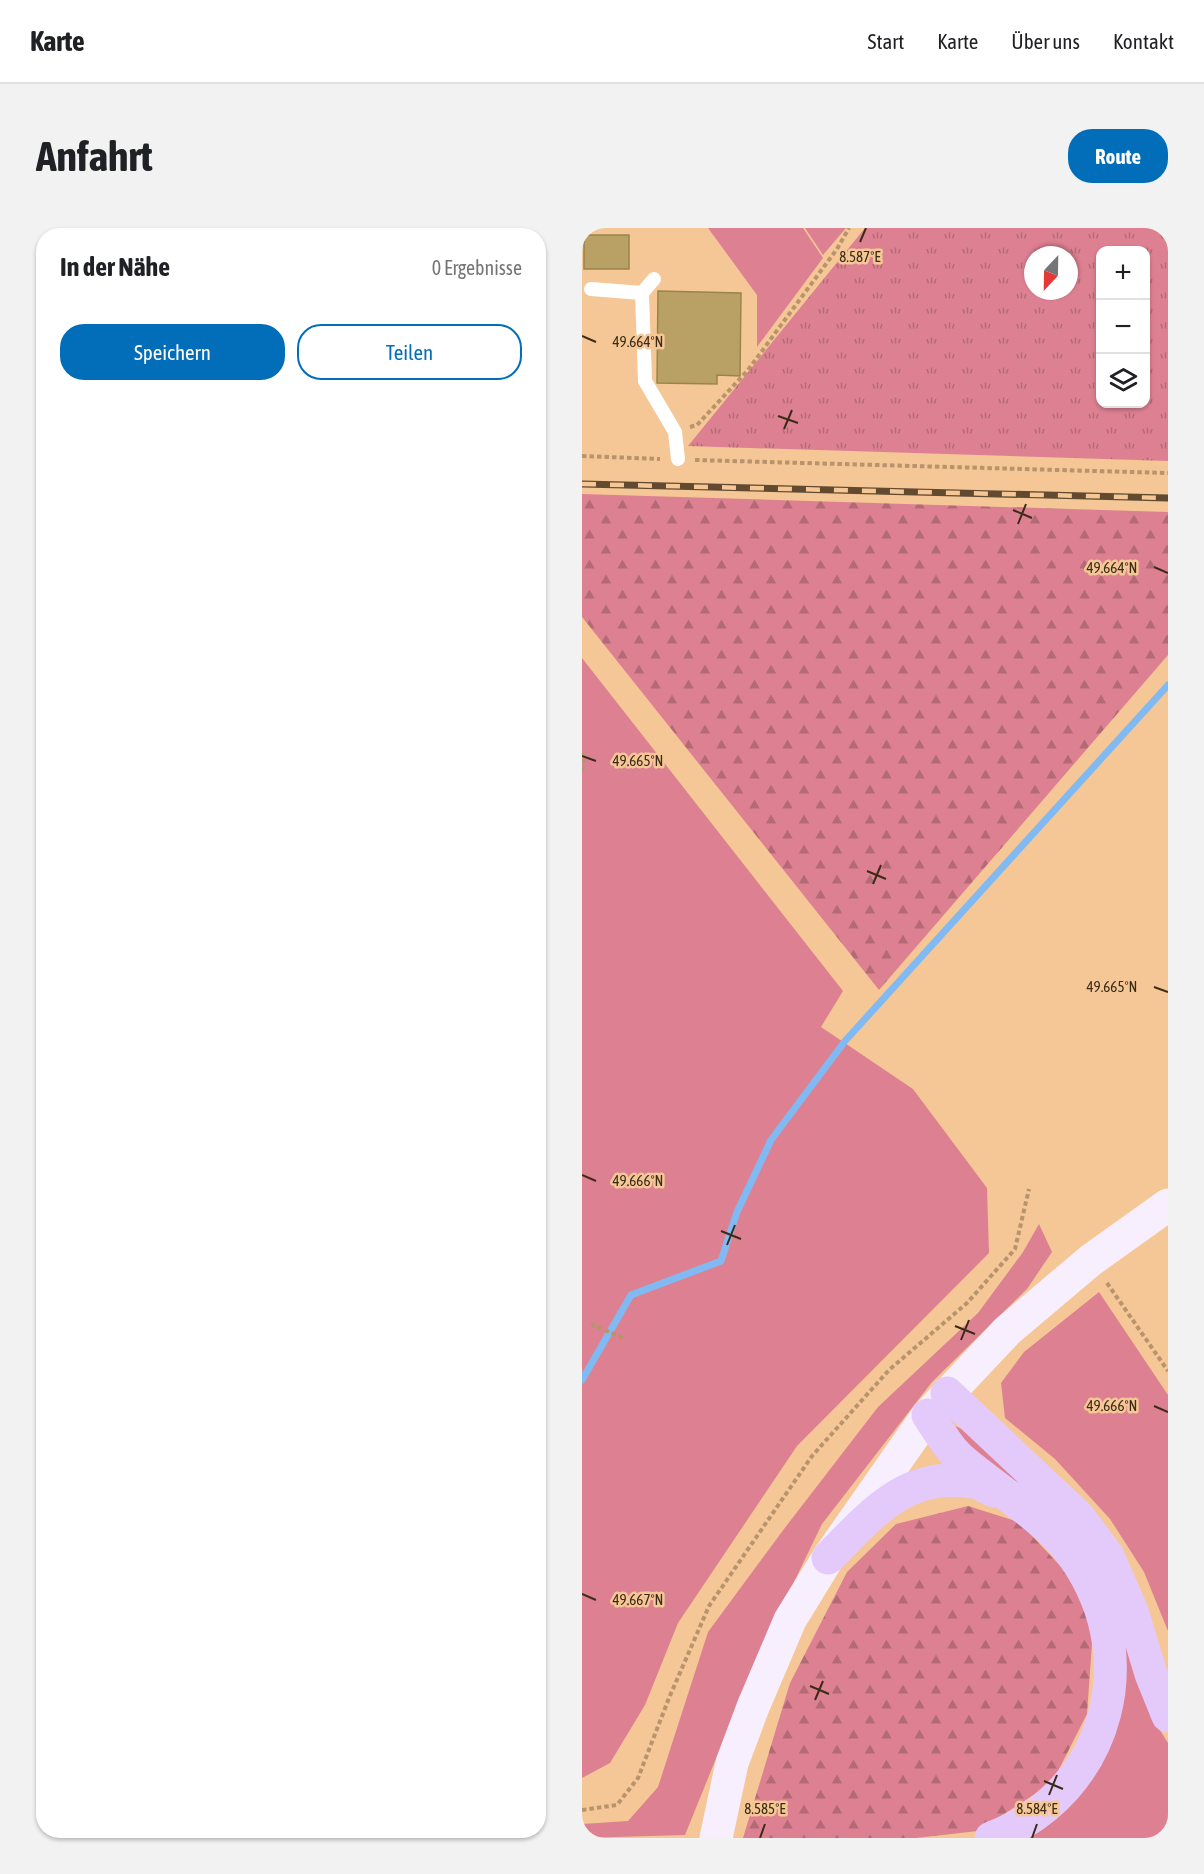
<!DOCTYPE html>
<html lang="de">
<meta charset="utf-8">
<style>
:root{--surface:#fff;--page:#f2f2f2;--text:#202124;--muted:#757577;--line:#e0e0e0;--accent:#026eba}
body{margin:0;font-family:"Asap Condensed",sans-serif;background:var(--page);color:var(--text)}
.controls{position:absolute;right:18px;top:18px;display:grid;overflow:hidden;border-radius:12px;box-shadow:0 2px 4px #0004}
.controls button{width:54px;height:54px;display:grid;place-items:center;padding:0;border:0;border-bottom:2px solid var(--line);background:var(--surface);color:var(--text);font:30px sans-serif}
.compass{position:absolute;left:442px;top:18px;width:54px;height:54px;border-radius:50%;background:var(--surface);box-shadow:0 2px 4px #0004;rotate:202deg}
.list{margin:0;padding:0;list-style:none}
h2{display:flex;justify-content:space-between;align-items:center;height:78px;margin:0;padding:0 24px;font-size:26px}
h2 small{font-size:20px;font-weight:400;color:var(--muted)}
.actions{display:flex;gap:12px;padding:18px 24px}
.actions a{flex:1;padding:14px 0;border:2px solid var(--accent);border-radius:24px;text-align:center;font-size:21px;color:var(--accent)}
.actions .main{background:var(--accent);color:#fff}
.icon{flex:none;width:33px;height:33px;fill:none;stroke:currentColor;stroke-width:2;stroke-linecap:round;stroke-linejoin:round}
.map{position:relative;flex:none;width:586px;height:1610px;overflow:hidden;border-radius:24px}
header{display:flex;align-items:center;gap:36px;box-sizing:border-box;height:84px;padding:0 30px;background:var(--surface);border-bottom:2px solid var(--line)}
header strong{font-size:28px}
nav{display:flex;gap:33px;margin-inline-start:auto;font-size:21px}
.intro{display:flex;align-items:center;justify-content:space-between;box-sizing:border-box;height:144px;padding:0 36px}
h1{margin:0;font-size:42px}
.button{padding:15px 27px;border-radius:24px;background:var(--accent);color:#fff;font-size:21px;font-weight:700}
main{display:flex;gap:36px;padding:0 36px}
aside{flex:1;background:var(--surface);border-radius:24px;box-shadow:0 2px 4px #0004}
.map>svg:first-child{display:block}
.green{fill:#dd8192}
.forest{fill:url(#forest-firs)}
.park{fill:url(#park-tufts);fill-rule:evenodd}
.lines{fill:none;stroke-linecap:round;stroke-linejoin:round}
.stream{stroke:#81baf3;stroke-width:7}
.building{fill:#b9a166;stroke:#9b8449;stroke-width:1.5}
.path{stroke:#b8936c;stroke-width:4;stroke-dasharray:4.5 3;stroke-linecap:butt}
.lane{stroke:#fff;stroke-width:14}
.secondary{stroke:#f7effe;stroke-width:33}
.highway{stroke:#e4c9fb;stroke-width:33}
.rail-casing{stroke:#614a30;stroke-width:7}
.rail{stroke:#f5c796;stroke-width:4.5;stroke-dasharray:14;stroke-linecap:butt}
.ticks{fill:none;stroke:#3c2b17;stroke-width:2}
.ticks-label{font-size:15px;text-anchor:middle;fill:#3c2b17;stroke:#f5c796;stroke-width:5;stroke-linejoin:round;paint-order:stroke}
</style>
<header>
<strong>Karte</strong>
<nav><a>Start</a><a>Karte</a><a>Über uns</a><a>Kontakt</a></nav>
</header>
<div class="intro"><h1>Anfahrt</h1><a class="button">Route</a></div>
<main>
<aside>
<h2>In der Nähe<small>0 Ergebnisse</small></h2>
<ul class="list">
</ul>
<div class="actions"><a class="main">Speichern</a><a>Teilen</a></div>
</aside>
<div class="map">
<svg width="586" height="1610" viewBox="0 0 586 1610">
<defs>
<pattern id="forest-firs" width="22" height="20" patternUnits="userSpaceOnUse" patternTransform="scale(1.5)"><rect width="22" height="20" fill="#dd8192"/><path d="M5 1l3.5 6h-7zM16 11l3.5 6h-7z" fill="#b46a76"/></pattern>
<pattern id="park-tufts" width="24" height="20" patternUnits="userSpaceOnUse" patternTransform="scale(1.5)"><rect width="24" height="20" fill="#dd8192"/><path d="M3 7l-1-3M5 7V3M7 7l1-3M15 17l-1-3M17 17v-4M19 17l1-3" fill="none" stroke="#b46a76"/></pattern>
</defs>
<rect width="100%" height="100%" fill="#f5c796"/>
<!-- green -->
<path class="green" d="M126 0H221L241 30 175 119V67Z
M223 0H264L241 27Z
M0 430 261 763 239 799 331 861 405 960 407 1025 215 1218 96 1395 63 1477 28 1535 0 1550Z
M457 996 470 1024 445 1061 350 1154 240 1296 172 1437 103 1607 0 1610V1596L46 1593 76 1559 126 1404 202 1301 296 1179 396 1085 441 1024Z
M517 1064 586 1167V1403L562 1344 528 1291 473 1231 423 1190 419 1155 442 1124Z
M373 1198 387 1204 522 1340 571 1491 586 1515V1610H447L497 1568 532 1510 539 1429 527 1368 396 1232Z"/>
<!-- forest -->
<path class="forest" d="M0 266 586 284V427L297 762 0 389Z
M386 1278 437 1294 486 1346 511 1402 505 1486 470 1555 396 1603 334 1610H161L208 1455 265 1344 314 1296Z"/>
<!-- park -->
<path class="park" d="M283 0H586V233L106 218ZM518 22H564V176H518ZM451 27H487V63H451Z"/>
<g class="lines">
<!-- stream -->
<path class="stream" d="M0 1152 49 1067 139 1033 155 984 189 912 263 813 586 457"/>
</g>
<!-- building -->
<path class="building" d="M2 7H47V41H2Z
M76 63 159 65 158 148 135 147V156L75 155Z"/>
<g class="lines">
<!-- path -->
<path class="path" d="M108 199 115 197 166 142 255 21 267 0
M0 228 78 231
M113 232 586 245
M0 524 2 533 0 543
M525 1055 586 1143
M9 1096 41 1110
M0 1582 35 1577 56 1550 87 1470 127 1378 230 1228 307 1142 385 1075 433 1021 447 961"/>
<!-- lane -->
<path class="lane" d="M9 61 60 65 72 51
M60 65 63 153 93 204 96 231"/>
<!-- secondary -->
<path class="secondary" d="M134 1610 150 1535 171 1479 208 1392 246 1330 346 1187 425 1103 509 1032 586 977"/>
<!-- highway -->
<path class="highway" d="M365 1165 497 1289 526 1328 550 1383 569 1446 586 1488
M346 1187C354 1199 362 1213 372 1224 378 1232 388 1238 396 1245 426 1269 462 1291 486 1321 565 1422 530 1564 409 1610
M246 1330C288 1288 324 1242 391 1254 398 1255 405 1260 412 1263"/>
<!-- rail casing -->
<g class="rail-casing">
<path id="rail" d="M0 256 586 270"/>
</g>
<!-- rail -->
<use href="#rail" class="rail"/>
</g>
<!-- ticks -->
<path class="ticks" d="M278 14 284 0M0 108 14 114M196 188 216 195M202 201 210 182M431 282 450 290M436 296 444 276M572 339 586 345M0 528 14 533M285 643 304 651M291 656 299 637M572 759 586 764M0 947 14 953M139 1003 159 1011M145 1017 153 997M373 1098 393 1106M379 1112 387 1092M572 1178 586 1184M0 1366 14 1372M228 1458 247 1466M233 1472 241 1453M462 1553 481 1561M467 1567 475 1547M178 1610 183 1596M450 1610 455 1596"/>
<g class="ticks-label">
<text x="278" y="34">8.587°E</text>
<text x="56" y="119">49.664°N</text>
<text x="530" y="345">49.664°N</text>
<text x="56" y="538">49.665°N</text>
<text x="530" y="764">49.665°N</text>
<text x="56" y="958">49.666°N</text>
<text x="530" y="1183">49.666°N</text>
<text x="56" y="1377">49.667°N</text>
<text x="183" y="1586">8.585°E</text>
<text x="455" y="1586">8.584°E</text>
</g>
</svg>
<div class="controls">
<button>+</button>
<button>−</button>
<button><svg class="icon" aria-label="layers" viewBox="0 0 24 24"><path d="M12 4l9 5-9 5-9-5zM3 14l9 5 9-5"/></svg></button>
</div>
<svg class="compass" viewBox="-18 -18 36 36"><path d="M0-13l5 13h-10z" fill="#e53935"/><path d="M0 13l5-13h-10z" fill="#757577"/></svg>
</div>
</main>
